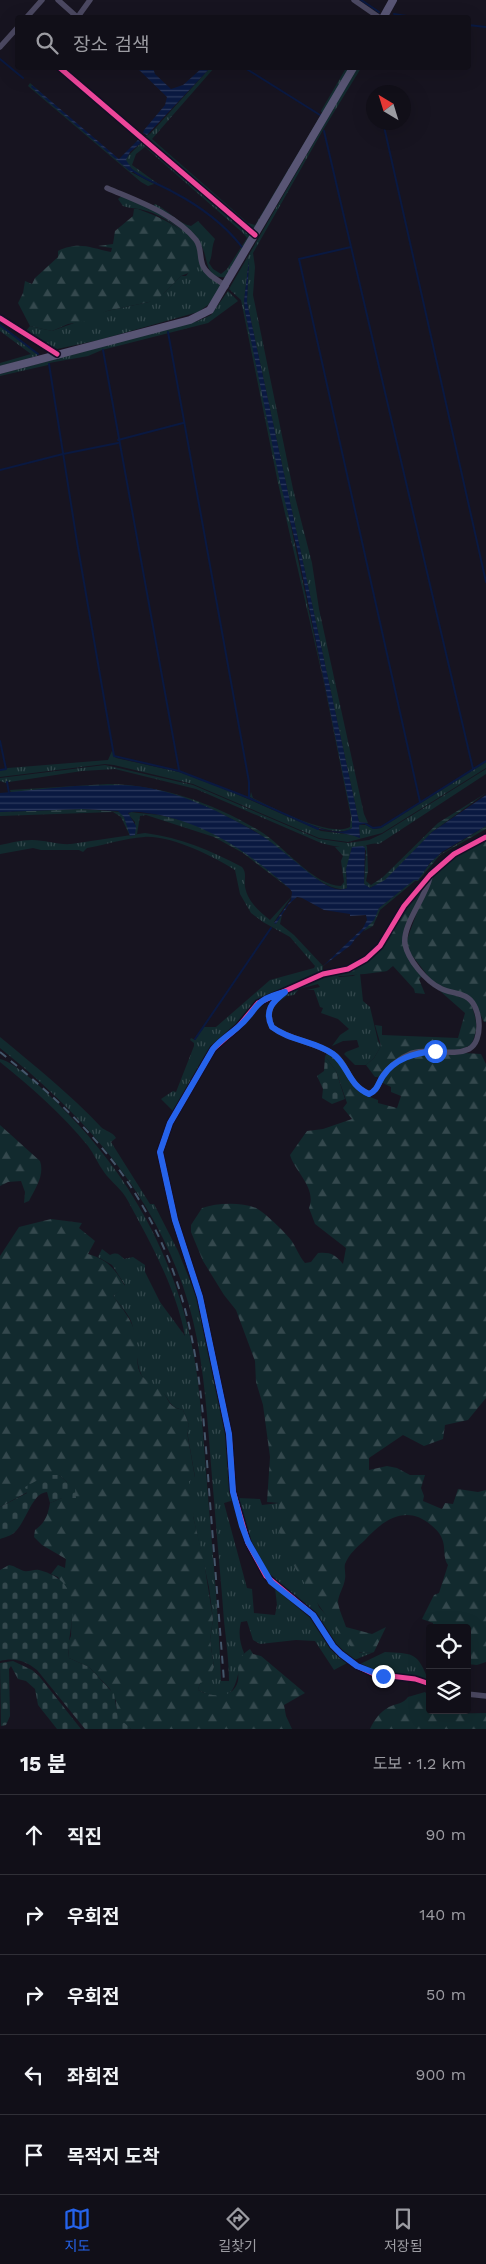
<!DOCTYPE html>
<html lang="ko">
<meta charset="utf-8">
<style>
:root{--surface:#110f18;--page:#1a1821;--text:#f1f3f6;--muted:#9c9ca2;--line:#302f37;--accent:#2563eb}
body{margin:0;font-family:"Work Sans","Noto Sans KR",sans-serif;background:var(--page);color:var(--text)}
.controls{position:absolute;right:15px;bottom:15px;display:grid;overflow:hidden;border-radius:5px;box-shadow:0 5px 20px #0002}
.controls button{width:45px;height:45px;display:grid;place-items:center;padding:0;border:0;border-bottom:1px solid var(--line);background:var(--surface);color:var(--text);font:25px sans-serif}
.compass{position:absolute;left:366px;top:85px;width:45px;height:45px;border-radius:50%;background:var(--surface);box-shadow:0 5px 20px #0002;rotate:322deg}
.stop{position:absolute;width:15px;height:15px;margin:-11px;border:4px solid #2563eb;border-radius:50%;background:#fff}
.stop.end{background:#2563eb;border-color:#fff;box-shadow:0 1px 5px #0008}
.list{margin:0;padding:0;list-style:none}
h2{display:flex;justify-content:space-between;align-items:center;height:65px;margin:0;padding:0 20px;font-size:21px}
h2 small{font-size:16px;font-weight:400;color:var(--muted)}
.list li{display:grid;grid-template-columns:32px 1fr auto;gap:15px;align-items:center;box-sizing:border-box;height:80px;padding:0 20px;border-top:1px solid var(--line)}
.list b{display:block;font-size:19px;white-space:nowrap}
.list em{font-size:16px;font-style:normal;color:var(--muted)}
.icon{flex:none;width:28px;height:28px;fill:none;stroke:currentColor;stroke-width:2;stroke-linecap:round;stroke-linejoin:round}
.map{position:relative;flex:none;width:486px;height:1729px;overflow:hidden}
.search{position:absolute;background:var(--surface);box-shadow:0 5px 20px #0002;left:15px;right:15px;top:15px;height:55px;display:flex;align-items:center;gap:12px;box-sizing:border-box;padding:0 18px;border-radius:5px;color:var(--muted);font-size:19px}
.sheet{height:465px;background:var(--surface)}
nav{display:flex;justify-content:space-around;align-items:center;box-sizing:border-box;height:70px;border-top:1px solid var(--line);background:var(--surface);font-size:14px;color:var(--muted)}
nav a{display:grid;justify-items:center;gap:2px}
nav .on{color:var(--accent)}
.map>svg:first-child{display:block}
.grass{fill:url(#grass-tufts)}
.forest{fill:url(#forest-firs)}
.wetland{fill:url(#wetland-marsh)}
.cemetery{fill:url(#cemetery-stones)}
.water{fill:url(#water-rules)}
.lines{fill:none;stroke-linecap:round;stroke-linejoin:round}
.stream{stroke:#0a1941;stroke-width:2}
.street{stroke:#4b4861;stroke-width:5.5}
.secondary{stroke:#585574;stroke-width:8}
.rail{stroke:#44576b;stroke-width:2;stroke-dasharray:8 6;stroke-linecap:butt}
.cycleway-casing{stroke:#140e26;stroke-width:8}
.cycleway{stroke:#ed469a;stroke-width:5}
.route{stroke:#2563eb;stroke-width:6}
</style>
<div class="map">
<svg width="486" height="1729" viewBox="0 0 486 1729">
<defs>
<pattern id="grass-tufts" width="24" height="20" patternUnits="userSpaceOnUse" patternTransform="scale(1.25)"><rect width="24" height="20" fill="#122a2e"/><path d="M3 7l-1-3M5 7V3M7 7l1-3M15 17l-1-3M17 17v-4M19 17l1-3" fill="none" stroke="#34484d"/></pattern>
<pattern id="forest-firs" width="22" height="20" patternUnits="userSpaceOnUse" patternTransform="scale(1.25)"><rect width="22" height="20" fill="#122a2e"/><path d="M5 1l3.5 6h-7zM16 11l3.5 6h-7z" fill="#34484d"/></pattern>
<pattern id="wetland-marsh" width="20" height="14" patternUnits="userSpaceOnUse" patternTransform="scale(1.25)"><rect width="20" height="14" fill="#122a2e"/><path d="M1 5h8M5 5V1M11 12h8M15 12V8" fill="none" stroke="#34484d"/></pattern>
<pattern id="cemetery-stones" width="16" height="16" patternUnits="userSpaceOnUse" patternTransform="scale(1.25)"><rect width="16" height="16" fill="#122a2e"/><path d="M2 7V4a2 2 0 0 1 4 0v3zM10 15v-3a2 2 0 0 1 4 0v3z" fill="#34484d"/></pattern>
<pattern id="water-rules" width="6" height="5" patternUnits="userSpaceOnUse" patternTransform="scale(1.25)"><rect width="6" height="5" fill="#0a1941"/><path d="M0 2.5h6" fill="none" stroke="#2d3a5e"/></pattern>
</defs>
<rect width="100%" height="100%" fill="#171420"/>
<!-- grass -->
<path class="grass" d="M210 68H214L152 139 248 223 255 225 322 113 321 111 346 68H350L253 230 144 137 150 134Z
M357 68H361L323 130 253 253 255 267 253 295 293 489 312 563 319 609 364 814 368 823 359 822 247 302 249 260 244 301 245 311 348 794 353 824 352 828C334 842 269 807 250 797L251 792 253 798C272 808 331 838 350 827L351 817 324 683 278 483 245 320 241 300 229 289Z
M30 83 131 172 154 184 148 186 141 182 28 86Z
M141 141 249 234 250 237 226 277C203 280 209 254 200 244 187 229 168 218 153 206L155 204C168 210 179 224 191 226L198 221 215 239C211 248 213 255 209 263L213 269 221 274 227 269 247 238 243 233 145 147 136 154 132 165 157 183C144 180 133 172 126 162V158L142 142Z
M123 195 157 212 191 236 197 246 201 263 222 285 208 305 198 312 99 340 57 349 25 332 30 326 52 331 107 311 149 302 164 293 181 276H186C211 245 167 214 139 209 134 208 129 208 123 206L118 199Z
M228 291 238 301 208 323 102 350 88 356 49 363 48 365 0 376V374L198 321 211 315Z
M0 326 38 354 37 356 0 366V363L31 354 0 331Z
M112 751 116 758 179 772 232 792 321 831 353 835 360 838 359 825H366L374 829 381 828 486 762V768L382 833 348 842 319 838 193 784 114 765 105 764 0 777V771L8 768 108 760Z
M105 765 193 785 319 839 348 843 369 840 382 834 486 769V774L379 844C372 842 366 846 358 847 345 849 333 846 321 843L196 789 115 769 82 771 9 782 7 781 6 783 0 781V778Z
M145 833C182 838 209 850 242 867 247 873 244 879 245 887 248 902 259 911 270 920L292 896 274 922 276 923 282 915 280 924 294 935 323 966V973L255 1002 244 1018 218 1041 209 1052 174 1112 161 1099 173 1091 176 1092 194 1046V1043L190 1040 191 1038 195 1040 204 1027H216L270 980 314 968 315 966 290 937 263 922 251 913 240 894 235 870C212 856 171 835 144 837 125 838 105 845 87 848L83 852 79 850H41L33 848 0 854V845C10 843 21 840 32 840 45 840 58 845 71 844Z
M335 973 339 977 353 976 360 973 363 1001 370 1007 378 1041 381 1046 374 1058 366 1065H355L344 1054 346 1052 359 1047 357 1040 343 1041 332 1046 340 1035 349 1029 338 1019 321 1013 323 1008 320 1007 314 990H307L320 987 318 984 299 989 294 995 287 996 272 1006C286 989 314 976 335 973Z
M0 1037C35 1066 70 1094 101 1127 105 1131 113 1132 116 1138L111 1142 150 1204H154L178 1251 199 1303 227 1434 234 1500 224 1503 247 1588 252 1589 254 1613 275 1615 277 1605 275 1588C305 1608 326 1634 349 1662L334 1670 315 1641 296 1640 260 1644 253 1640 247 1621 241 1622C238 1633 240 1643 244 1653 234 1679 240 1710 198 1690L200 1683 214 1667 210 1640 213 1619 209 1587 193 1516C194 1503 186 1493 189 1481L195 1477 187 1431 189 1425 183 1410C169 1406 172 1404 164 1394 158 1388 148 1384 143 1377 135 1367 137 1336 131 1321 127 1312 119 1304 113 1296L125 1285 112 1265 98 1257 102 1249 110 1255C117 1252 119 1254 124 1259L133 1257 145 1265V1272L160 1302 185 1336C176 1288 150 1242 128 1201 122 1189 111 1182 104 1172 98 1164 94 1154 88 1146 62 1114 32 1088 0 1062V1059C17 1062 57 1102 70 1116 143 1191 188 1286 199 1391 203 1426 205 1461 208 1496 213 1558 219 1619 221 1681H229C229 1661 226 1640 224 1621 221 1580 217 1540 214 1500 209 1446 207 1392 197 1339 173 1215 95 1124 0 1048Z
M236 1498 260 1499 262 1505 279 1503 319 1607 360 1653 374 1652 352 1661 334 1645 319 1620 272 1581 249 1542Z
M385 1652C411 1654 417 1651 427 1677L430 1678V1683L383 1675 358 1665Z"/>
<!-- forest -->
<path class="forest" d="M134 209H138C165 219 206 235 191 272L181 276 158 299 149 302 107 311 87 321 68 324 52 331 30 326 18 303 23 293 25 281 32 284 35 278 58 257V251C79 241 90 248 111 252L112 248 98 246 113 244 115 231 133 216Z
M486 839V1022H484L477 1007 431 980 411 954 406 942 431 875 444 863Z
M429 878 404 941 423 975 419 979 425 994 415 993 414 989 393 966C393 966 387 971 387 971 383 972 340 977 337 976L335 973 367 960Z
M432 984 470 1002C477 1019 479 1029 471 1045L459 1050 414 1052 381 1077H375L366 1065 374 1058 381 1046 375 1025 382 1026V1035L458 1038 465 1013Z
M328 1053C350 1069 347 1090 378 1100V1103L397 1108 401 1096 391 1092V1087L381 1082C397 1045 449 1052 481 1054L486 1064V1398L468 1420 445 1425 443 1439 424 1446 403 1435 369 1458V1470L387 1466 397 1468 410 1475H425L421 1488 424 1496 423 1501 442 1509 445 1503 453 1504 458 1489 478 1492 486 1490V1662L477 1665 467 1664V1628H433V1623L422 1619 434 1595 439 1593 448 1565C440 1553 451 1541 431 1525 406 1504 383 1520 365 1540 357 1547 349 1554 345 1564 344 1568 346 1574 345 1579 344 1586 339 1594 338 1601 338 1608 344 1620 346 1627L372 1634 386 1627 374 1652C370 1652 363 1654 359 1652 343 1647 287 1559 282 1541 278 1529 279 1516 279 1503L267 1502 270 1457 263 1405 256 1382 255 1361 236 1310 224 1295 203 1261 191 1232V1225L202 1208C217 1203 240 1202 256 1208 264 1212 285 1232 291 1240 296 1247 299 1256 305 1263L311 1262 318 1253C330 1252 335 1254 343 1264L346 1248 315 1224 309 1208C317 1188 295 1172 290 1155L307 1131 323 1129 352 1119 343 1108 347 1103 336 1071 325 1056Z
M0 1125 40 1161C45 1175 35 1189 29 1201L24 1203 25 1192 21 1181 8 1182 0 1186Z
M51 1219 82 1223 79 1228 95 1241 88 1254C107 1259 115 1269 125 1286L113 1296C123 1309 132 1320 136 1336 139 1349 134 1367 143 1377 148 1383 157 1385 162 1391 171 1402 167 1406 183 1410L189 1425 187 1432 195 1478 189 1481V1493L194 1506 193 1516 204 1562 213 1619 210 1640 214 1667 208 1680 200 1683 198 1690C211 1697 233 1700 238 1681 239 1675 237 1667 239 1661 241 1656 245 1652 250 1649L253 1654 261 1656 305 1693 284 1705 286 1716 292 1729H131L117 1717 116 1701 110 1689 89 1667 69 1658 68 1643 71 1636 72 1604 58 1577 51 1574 58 1565 65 1568 66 1559 42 1545 34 1537 35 1530C45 1523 48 1515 50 1503L62 1498H68L67 1482 59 1475 0 1507V1256L19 1227Z
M425 1692 430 1698V1710H436V1714L486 1713V1729H370C374 1720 380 1712 389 1707 397 1703 403 1704 408 1697Z"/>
<!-- wetland -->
<path class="wetland" d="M108 784C163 785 216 804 263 833 284 847 315 886 341 886L344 882 341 861 343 856 335 847H352L346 873 347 888C328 897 278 848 262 836 256 831 247 827 239 823 177 789 130 782 60 788 43 790 27 790 11 793L10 790Z
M486 793 432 832 385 881 369 888 364 885 366 851 363 846 366 845 367 847 368 871 366 881 371 885 383 877 438 823Z
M82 809 121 812 126 820 130 836 121 817 113 812 0 816V812Z
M131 812C145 814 159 814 173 818 218 829 257 859 290 889L243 853 214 837 146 815 140 816 137 834 135 835V822L128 814Z
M486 826V829L440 855 418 881H415L380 910 373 926 364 931 379 908 421 874 436 857Z"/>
<!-- cemetery -->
<path class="cemetery" d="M325 1056 336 1071 345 1099 332 1104 322 1098 323 1089 317 1076 324 1071Z
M47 1475H59L67 1482 74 1481 76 1498H62L50 1503 47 1492C32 1493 27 1520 15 1532 11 1536 5 1537 0 1539V1507L27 1493 25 1487Z
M9 1565C15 1566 18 1569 24 1571 29 1572 34 1569 39 1570 65 1577 75 1592 72 1619 71 1632 67 1644 69 1658L89 1667 114 1694 118 1717 131 1729H85L37 1670C26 1661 14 1657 0 1661V1570Z
M13 1661 32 1670 39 1676 81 1729H57L38 1705 35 1689 26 1681 18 1679 11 1666 9 1669 10 1716 6 1725 1 1726 0 1663Z"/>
<!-- water -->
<path class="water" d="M137 68H153L155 74 171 89 183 85 202 68H210L147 135 143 133 144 130 165 105 167 97Z
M32 85 119 159 139 139 142 142 130 152 126 160 134 172H131L31 87Z
M249 259 247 302 359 822 368 823 359 825 360 838C344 831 325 833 309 825 321 829 341 836 352 828V818L297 548 280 482 245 311 244 301Z
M121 785C169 786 218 810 259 834 271 841 282 851 292 859 304 868 331 896 347 888L346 869 352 847 363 846 365 848 364 884 370 888 385 880 432 832 486 795V826L442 852 430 863 418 880H414L379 908 374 920 355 939 351 945 323 966 363 928 367 920 366 915 350 916V914L324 910 302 898 297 897 289 904 276 924 274 923 291 900 292 892 290 889C251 854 207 823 154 814 146 813 135 810 128 813L136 826 135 835 130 836 124 817 118 811 82 809 0 812V793L75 786Z"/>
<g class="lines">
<!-- stream -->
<path class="stream" d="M361 0 379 12
M394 14 419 18
M468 25 486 27
M0 59 23 78
M245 68 320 115
M383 122 486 582
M324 131 473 769
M132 170C145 180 159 184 173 192 198 205 224 224 242 247
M351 247 299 259 420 802
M0 325 38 354
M168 332 249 782V797
M103 350 179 770
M49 364 77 542 114 756 179 771 249 798 318 829
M118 440 183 423
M0 470 63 454 118 443
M0 741 6 769 0 770
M7 782 9 793
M366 824 373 828 381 827 486 761
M195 1039 271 928"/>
<!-- street -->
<path class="street" d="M58 0 77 17
M354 0 380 18
M26 18 42 0
M77 18 90 0
M0 47 18 27
M60 68 255 235
M107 188C137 201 174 213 196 240 202 248 199 257 203 266 207 275 218 280 226 286
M0 318 57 354
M281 995C270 1004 266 1013 272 1027 291 1041 318 1042 336 1056 350 1068 347 1084 369 1094 378 1090 378 1084 382 1077 388 1067 402 1057 412 1053 430 1047 452 1057 469 1049 484 1041 481 1007 468 998 460 992 448 993 440 988 426 981 408 960 405 944 402 925 426 897 430 877
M430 1684 415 1679 374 1674 357 1666 341 1654 333 1646 313 1615 266 1576 248 1543 233 1491 229 1434 200 1297 175 1220 160 1152 170 1123 213 1049 238 1027 258 1003 323 974 348 969 366 959 380 946 404 906 430 875 454 854 486 837
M467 1694 486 1696"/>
<!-- secondary -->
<path class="secondary" d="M383 18 393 0
M0 370 190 320 210 310 353 68"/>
<!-- rail -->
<path class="rail" d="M0 1052C49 1092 96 1133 131 1187 194 1284 201 1377 209 1489 214 1553 219 1617 224 1681"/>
<!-- cycleway casing -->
<g class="cycleway-casing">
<path id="cycleway" d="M60 68 255 235
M0 318 57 354
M430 1684 415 1679 374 1674 357 1666 341 1654 333 1646 313 1615 266 1576 248 1543 233 1491 229 1434 200 1297 175 1220 160 1152 170 1123 213 1049 238 1027 258 1003 323 974 348 969 366 959 380 946 404 906 430 875 454 854 486 837"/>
</g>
<!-- cycleway -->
<use href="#cycleway" class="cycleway"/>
</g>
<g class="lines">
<!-- route -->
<path class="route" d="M383 1676 357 1666 341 1654 333 1646 313 1615 271 1582 248 1542 242 1526 233 1492 229 1434 200 1297 175 1220 160 1152 170 1123 213 1049C220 1040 229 1035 237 1028 260 1009 250 1001 285 992 272 1002 264 1011 272 1027 290 1041 315 1041 333 1054 348 1065 348 1085 369 1094 378 1090 378 1083 383 1076 395 1058 415 1053 435 1051"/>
</g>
</svg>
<div class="controls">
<button><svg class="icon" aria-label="locate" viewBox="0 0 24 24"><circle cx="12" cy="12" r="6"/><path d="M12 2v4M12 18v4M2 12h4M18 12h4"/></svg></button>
<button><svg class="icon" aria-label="layers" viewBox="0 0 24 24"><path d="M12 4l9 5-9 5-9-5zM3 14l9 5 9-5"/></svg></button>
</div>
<svg class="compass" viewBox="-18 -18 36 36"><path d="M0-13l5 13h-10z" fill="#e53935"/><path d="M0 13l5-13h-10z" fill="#9c9ca2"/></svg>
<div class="stop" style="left:435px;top:1051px"></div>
<div class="stop end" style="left:383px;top:1676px"></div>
<div class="search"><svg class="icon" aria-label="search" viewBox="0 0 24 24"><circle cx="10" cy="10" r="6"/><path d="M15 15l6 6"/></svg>장소 검색</div>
</div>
<section class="sheet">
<h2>15 분<small>도보 · 1.2 km</small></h2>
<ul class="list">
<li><svg class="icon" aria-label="ahead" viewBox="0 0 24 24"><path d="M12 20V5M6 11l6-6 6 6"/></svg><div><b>직진</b></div><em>90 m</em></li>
<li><svg class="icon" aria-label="right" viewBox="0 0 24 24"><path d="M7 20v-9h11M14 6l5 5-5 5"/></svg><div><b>우회전</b></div><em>140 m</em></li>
<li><svg class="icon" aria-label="right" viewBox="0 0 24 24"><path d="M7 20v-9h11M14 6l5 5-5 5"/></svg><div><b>우회전</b></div><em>50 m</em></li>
<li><svg class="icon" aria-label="left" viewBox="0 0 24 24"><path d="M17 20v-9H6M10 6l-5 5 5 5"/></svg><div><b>좌회전</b></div><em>900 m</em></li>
<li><svg class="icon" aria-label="arrive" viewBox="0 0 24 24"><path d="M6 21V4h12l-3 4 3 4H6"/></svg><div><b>목적지 도착</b></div></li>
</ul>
</section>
<nav>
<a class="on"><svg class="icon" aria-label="map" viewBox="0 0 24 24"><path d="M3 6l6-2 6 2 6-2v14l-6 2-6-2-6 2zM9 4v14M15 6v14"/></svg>지도</a>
<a><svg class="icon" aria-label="directions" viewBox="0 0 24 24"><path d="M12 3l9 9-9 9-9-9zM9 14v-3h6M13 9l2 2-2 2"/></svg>길찾기</a>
<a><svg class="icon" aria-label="saved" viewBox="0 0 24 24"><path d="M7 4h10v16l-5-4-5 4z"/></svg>저장됨</a>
</nav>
